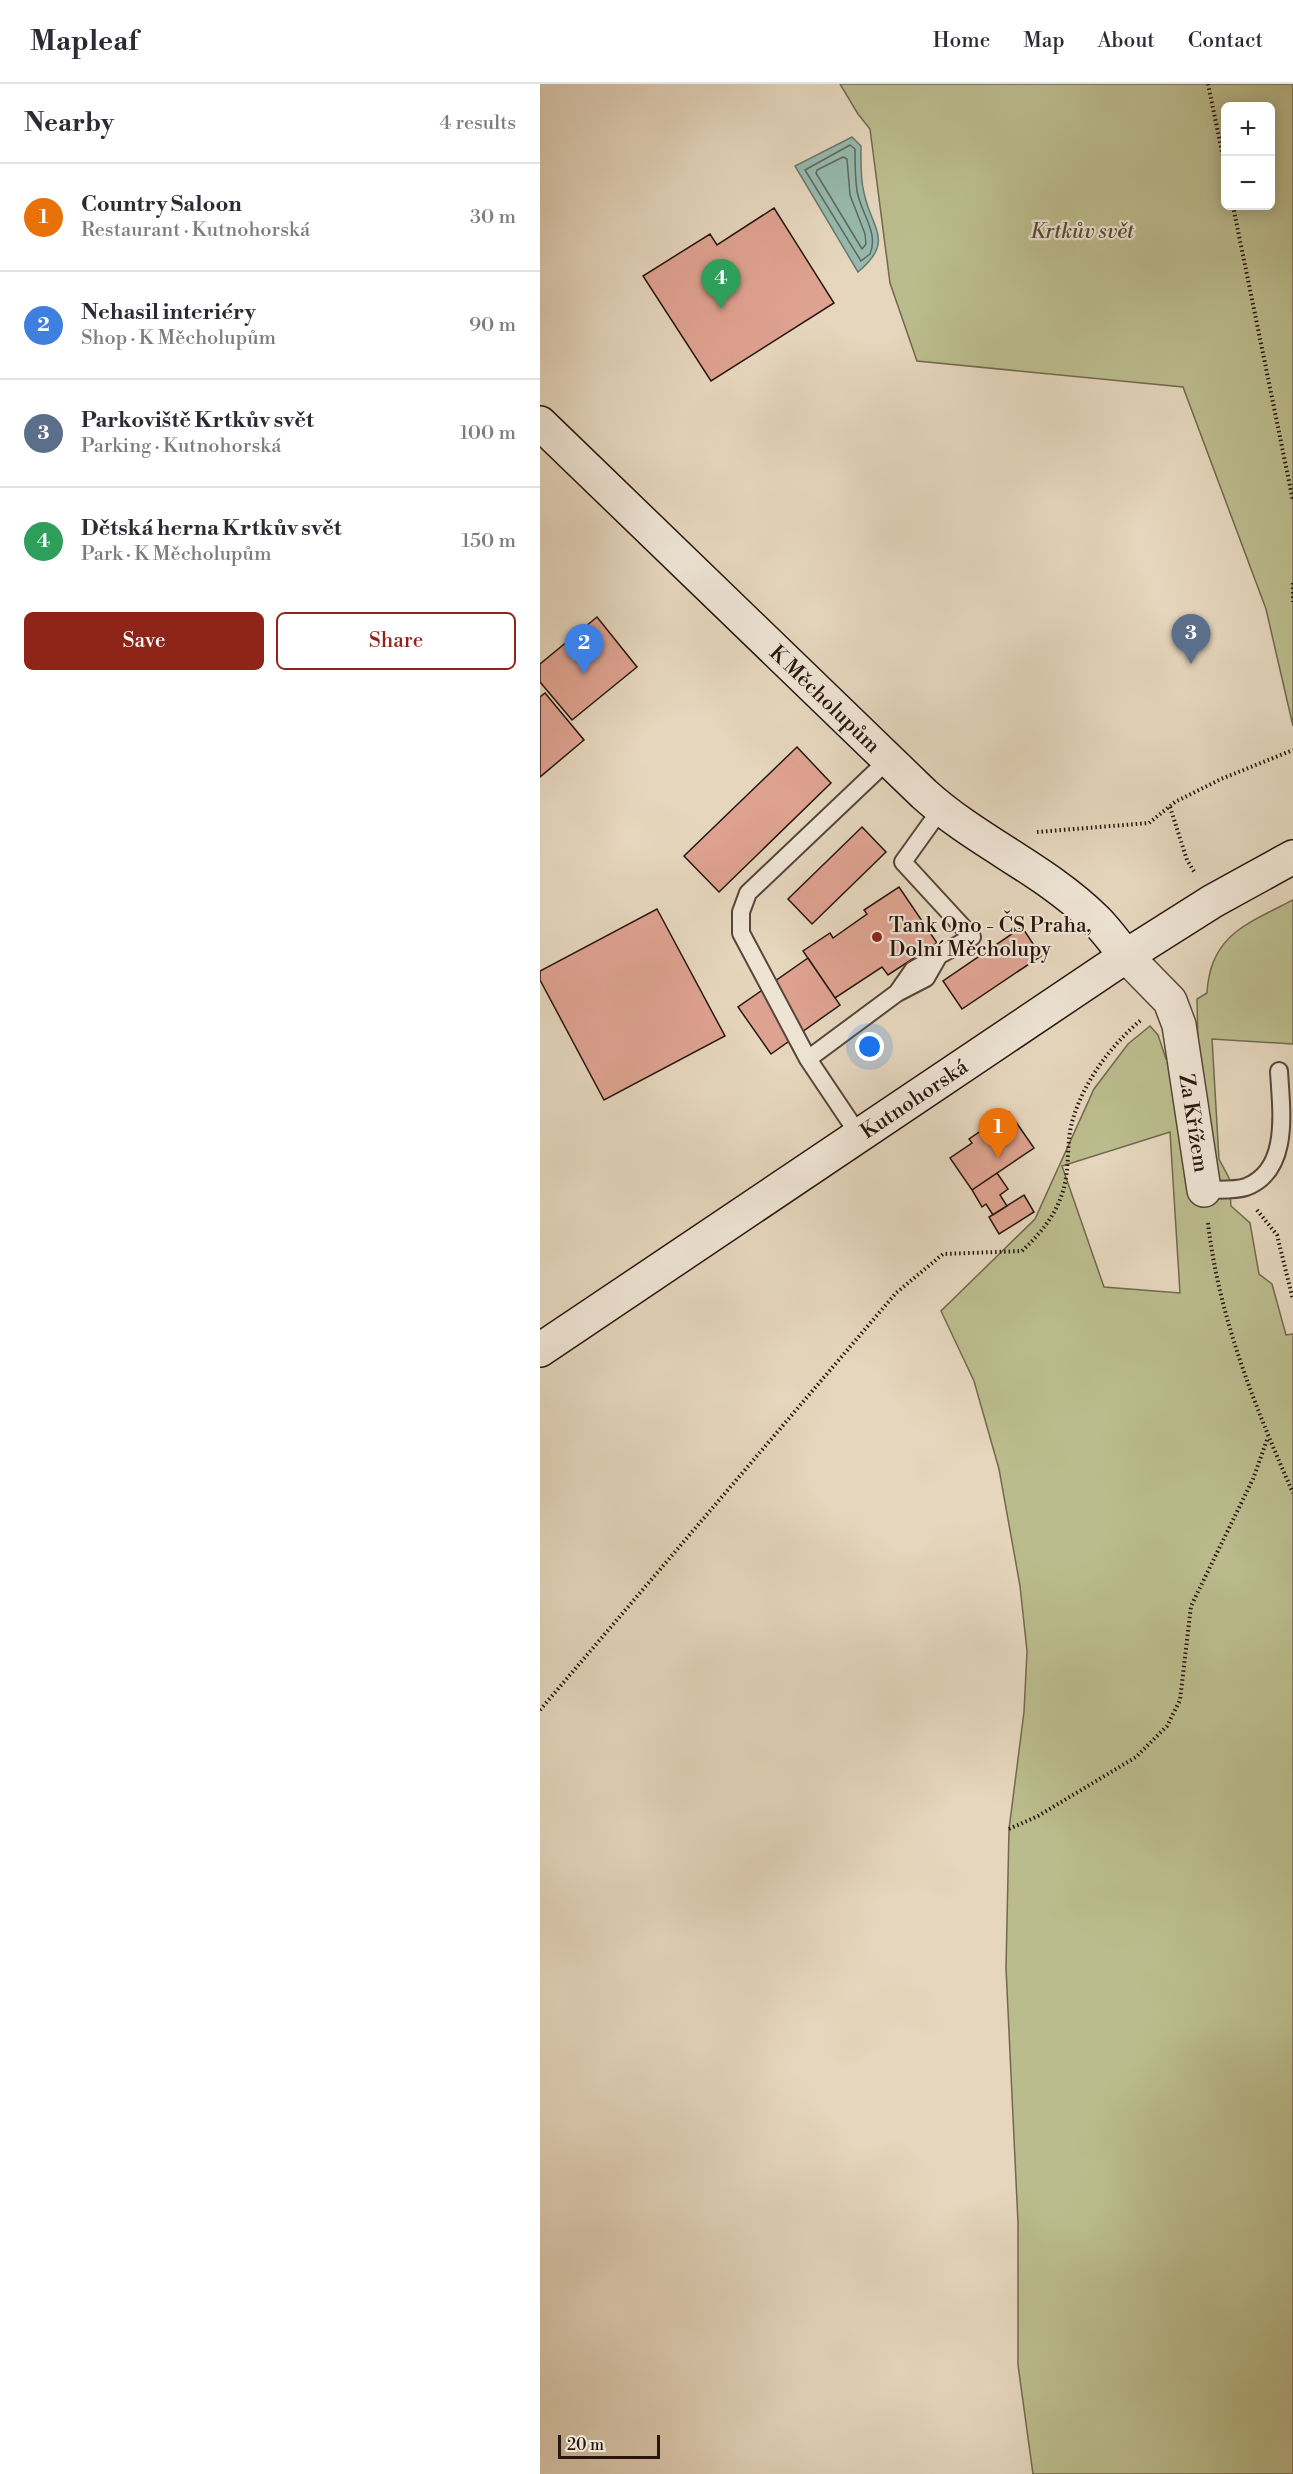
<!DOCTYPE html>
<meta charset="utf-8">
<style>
:root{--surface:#fff;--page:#f2f2f3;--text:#2b2b33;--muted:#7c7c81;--line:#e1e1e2;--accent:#8f2418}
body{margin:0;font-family:"Libre Bodoni",serif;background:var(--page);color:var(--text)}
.controls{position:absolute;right:18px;top:18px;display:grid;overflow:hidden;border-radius:9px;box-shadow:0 3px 15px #0003}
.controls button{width:54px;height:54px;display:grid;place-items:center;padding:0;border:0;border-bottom:2px solid var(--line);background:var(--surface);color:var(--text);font:30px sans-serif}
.scale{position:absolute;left:18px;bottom:15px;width:102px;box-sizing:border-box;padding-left:6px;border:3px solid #29160f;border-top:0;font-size:16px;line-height:21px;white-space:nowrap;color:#29160f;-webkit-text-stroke:4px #eee4d4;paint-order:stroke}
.you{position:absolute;left:330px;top:963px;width:21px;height:21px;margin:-15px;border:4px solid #fff;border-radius:50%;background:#1a73e8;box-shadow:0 0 0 9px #1a73e833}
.badge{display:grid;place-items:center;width:39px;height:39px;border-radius:50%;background:var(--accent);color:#fff;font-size:20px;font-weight:700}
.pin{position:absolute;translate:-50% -50px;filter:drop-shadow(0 2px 3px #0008)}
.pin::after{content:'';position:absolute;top:32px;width:21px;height:18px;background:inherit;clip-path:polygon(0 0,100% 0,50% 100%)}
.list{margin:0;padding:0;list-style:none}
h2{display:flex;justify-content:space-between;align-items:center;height:78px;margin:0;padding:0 24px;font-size:26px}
h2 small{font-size:20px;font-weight:400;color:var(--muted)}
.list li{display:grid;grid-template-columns:39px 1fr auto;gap:18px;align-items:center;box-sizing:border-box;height:108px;padding:0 24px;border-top:2px solid var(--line)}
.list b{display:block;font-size:22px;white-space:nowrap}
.list p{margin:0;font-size:20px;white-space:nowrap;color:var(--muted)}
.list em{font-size:20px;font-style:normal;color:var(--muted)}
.actions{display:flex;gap:12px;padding:18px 24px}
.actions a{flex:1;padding:14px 0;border:2px solid var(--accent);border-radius:9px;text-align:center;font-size:21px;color:var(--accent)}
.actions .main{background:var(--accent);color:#fff}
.map{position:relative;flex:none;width:753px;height:2390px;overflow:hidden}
header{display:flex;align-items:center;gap:36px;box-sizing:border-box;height:84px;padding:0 30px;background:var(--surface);border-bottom:2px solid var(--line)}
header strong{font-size:28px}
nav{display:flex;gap:33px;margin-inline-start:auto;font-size:21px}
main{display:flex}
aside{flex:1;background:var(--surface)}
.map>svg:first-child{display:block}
.green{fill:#bbbc8d;stroke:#72694e;stroke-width:1.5;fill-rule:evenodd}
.water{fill:#96b9ad;stroke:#6a786e;stroke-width:1.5}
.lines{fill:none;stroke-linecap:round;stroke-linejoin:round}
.shore{stroke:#60685e;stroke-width:1.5}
.building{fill:#dea290;stroke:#29160f;stroke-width:1.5}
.lane-casing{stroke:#58463a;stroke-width:20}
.street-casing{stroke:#58463a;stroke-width:36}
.secondary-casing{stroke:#29160f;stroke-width:36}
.path{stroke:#29160f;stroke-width:4;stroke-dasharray:1.5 3;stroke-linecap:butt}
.lane{stroke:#eee4d4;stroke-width:16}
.street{stroke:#eee4d4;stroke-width:33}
.secondary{stroke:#eee4d4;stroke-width:33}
.poi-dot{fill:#8f2418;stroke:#eee4d4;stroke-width:2}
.labels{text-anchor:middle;stroke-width:4.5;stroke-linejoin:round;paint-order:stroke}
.park-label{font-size:21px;font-style:italic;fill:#554835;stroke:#eee4d4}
.street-label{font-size:21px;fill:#29160f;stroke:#eee4d4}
.poi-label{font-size:21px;fill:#29160f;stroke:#eee4d4;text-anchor:start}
</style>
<header>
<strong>Mapleaf</strong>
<nav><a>Home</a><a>Map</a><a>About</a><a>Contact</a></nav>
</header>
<main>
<aside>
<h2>Nearby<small>4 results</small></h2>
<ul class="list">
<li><span class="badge" style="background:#e8710a">1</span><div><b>Country Saloon</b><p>Restaurant · Kutnohorská</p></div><em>30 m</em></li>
<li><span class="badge" style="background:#3f7fe0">2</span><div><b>Nehasil interiéry</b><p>Shop · K Měcholupům</p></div><em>90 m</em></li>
<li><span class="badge" style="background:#5c6f8a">3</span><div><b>Parkoviště Krtkův svět</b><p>Parking · Kutnohorská</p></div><em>100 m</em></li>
<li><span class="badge" style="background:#2e9e5b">4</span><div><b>Dětská herna Krtkův svět</b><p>Park · K Měcholupům</p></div><em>150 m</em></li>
</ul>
<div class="actions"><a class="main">Save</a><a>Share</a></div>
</aside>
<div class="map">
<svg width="753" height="2390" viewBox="0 0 753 2390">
<rect width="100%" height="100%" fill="#e5d6bd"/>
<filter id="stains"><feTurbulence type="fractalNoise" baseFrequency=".00333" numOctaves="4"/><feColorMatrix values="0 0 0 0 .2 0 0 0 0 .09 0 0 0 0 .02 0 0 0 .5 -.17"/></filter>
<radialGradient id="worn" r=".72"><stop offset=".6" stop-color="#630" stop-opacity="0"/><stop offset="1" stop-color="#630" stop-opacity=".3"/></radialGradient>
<!-- green -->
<path class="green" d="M300 0H753V642L726 525 643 303 377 277 350 199 330 45 318 30ZM730 22V122H686V22Z
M753 816V960L672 955 679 1075 689 1094 691 1122 710 1139 719 1190 732 1200 746 1251 753 1250V2390H493L478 2281V2139L466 1884 469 1745 484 1628 487 1567 480 1502 459 1385 434 1297 401 1227 495 1135 554 1005 588 960 610 942 618 951 626 975 658 960 657 915 667 909C670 851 707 840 753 816ZM630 1048 640 1209 564 1203 522 1082Z"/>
<!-- water -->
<path class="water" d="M312 53 321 62C321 77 320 93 324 109 332 146 355 157 318 188L255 82Z"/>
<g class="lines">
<!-- shore -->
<path class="shore" d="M310 61 315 65C315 79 315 93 317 107 321 130 339 148 330 170L321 177 265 86Z
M303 73 307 75 310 111 325 150 326 160 322 165 276 89 277 86Z"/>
</g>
<!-- building -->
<path class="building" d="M234 124 294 219 171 297 103 192 170 150 177 161Z
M57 533 97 583 32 636 0 598V580Z
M5 609 44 656 0 693V613Z
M257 663 291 699 179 808 144 772Z
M322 743 346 768 272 840 248 815Z
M359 803 397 859 348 891 342 883 295 914 263 867 290 849 293 854 327 830 324 826Z
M117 825 185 952 64 1016 0 896V887Z
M482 843 501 872 422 925 403 897Z
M268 874 300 921 231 970 198 923Z
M469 1028 494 1064 432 1106 410 1074 432 1059 429 1055Z
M457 1089 468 1105 460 1111 467 1122 453 1131 446 1120 442 1123 432 1106Z
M484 1111 494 1128 459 1150 449 1133Z"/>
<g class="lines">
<!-- lane casing -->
<g class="lane-casing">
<path id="lane" d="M357 909 373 886 432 853 363 778 401 725
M268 975 357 909 386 894 398 873
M319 1051 268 975 201 849V828L208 809 348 676
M664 1106C677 1105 694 1107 706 1103 751 1086 741 1025 739 987"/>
</g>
<!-- street casing -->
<g class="street-casing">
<path id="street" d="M586 872 630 917 639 941 664 1106"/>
</g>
<!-- secondary casing -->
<g class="secondary-casing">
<path id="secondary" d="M0 339 384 710C437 758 506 786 556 836 567 847 576 860 586 872
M0 1266 586 872 673 817 753 773"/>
</g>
<!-- path -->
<path class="path" d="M668 0 686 87
M693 122 753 417
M753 499V518
M630 723 647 776 655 789
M497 748 609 739 635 718 681 695 753 666
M717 1126 737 1151 753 1216
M668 1139C679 1234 715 1323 753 1409
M0 1626 356 1209 403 1170 482 1167C500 1150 516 1131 523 1107 530 1085 526 1060 532 1038 543 999 570 962 601 936
M469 1745 498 1732 596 1673 627 1642 640 1616 651 1522 713 1395 728 1353"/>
<!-- lane -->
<use href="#lane" class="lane"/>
<!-- street -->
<use href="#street" class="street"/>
<!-- secondary -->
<use href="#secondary" class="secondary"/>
</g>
<!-- markers -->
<circle class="poi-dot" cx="337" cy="853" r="6"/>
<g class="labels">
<!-- park labels -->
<g class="park-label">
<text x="542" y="154">Krtkův svět</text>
</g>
<!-- street labels -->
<g class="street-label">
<text transform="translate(285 615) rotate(44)" y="7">K Měcholupům</text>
<text transform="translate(374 1015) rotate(-34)" y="7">Kutnohorská</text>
<text transform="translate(654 1039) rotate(81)" y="7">Za Křížem</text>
</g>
<!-- poi labels -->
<g class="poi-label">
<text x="349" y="848">Tank Ono - ČS Praha,<tspan x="349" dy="24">Dolní Měcholupy</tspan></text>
</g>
</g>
<rect width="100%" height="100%" filter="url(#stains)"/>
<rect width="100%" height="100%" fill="url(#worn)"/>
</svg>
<div class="controls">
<button>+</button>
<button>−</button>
</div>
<div class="scale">20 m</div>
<div class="you"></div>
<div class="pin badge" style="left:458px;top:1074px;background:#e8710a">1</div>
<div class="pin badge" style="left:44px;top:590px;background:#3f7fe0">2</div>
<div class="pin badge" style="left:651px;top:580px;background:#5c6f8a">3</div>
<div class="pin badge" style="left:181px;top:225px;background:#2e9e5b">4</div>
</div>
</main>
